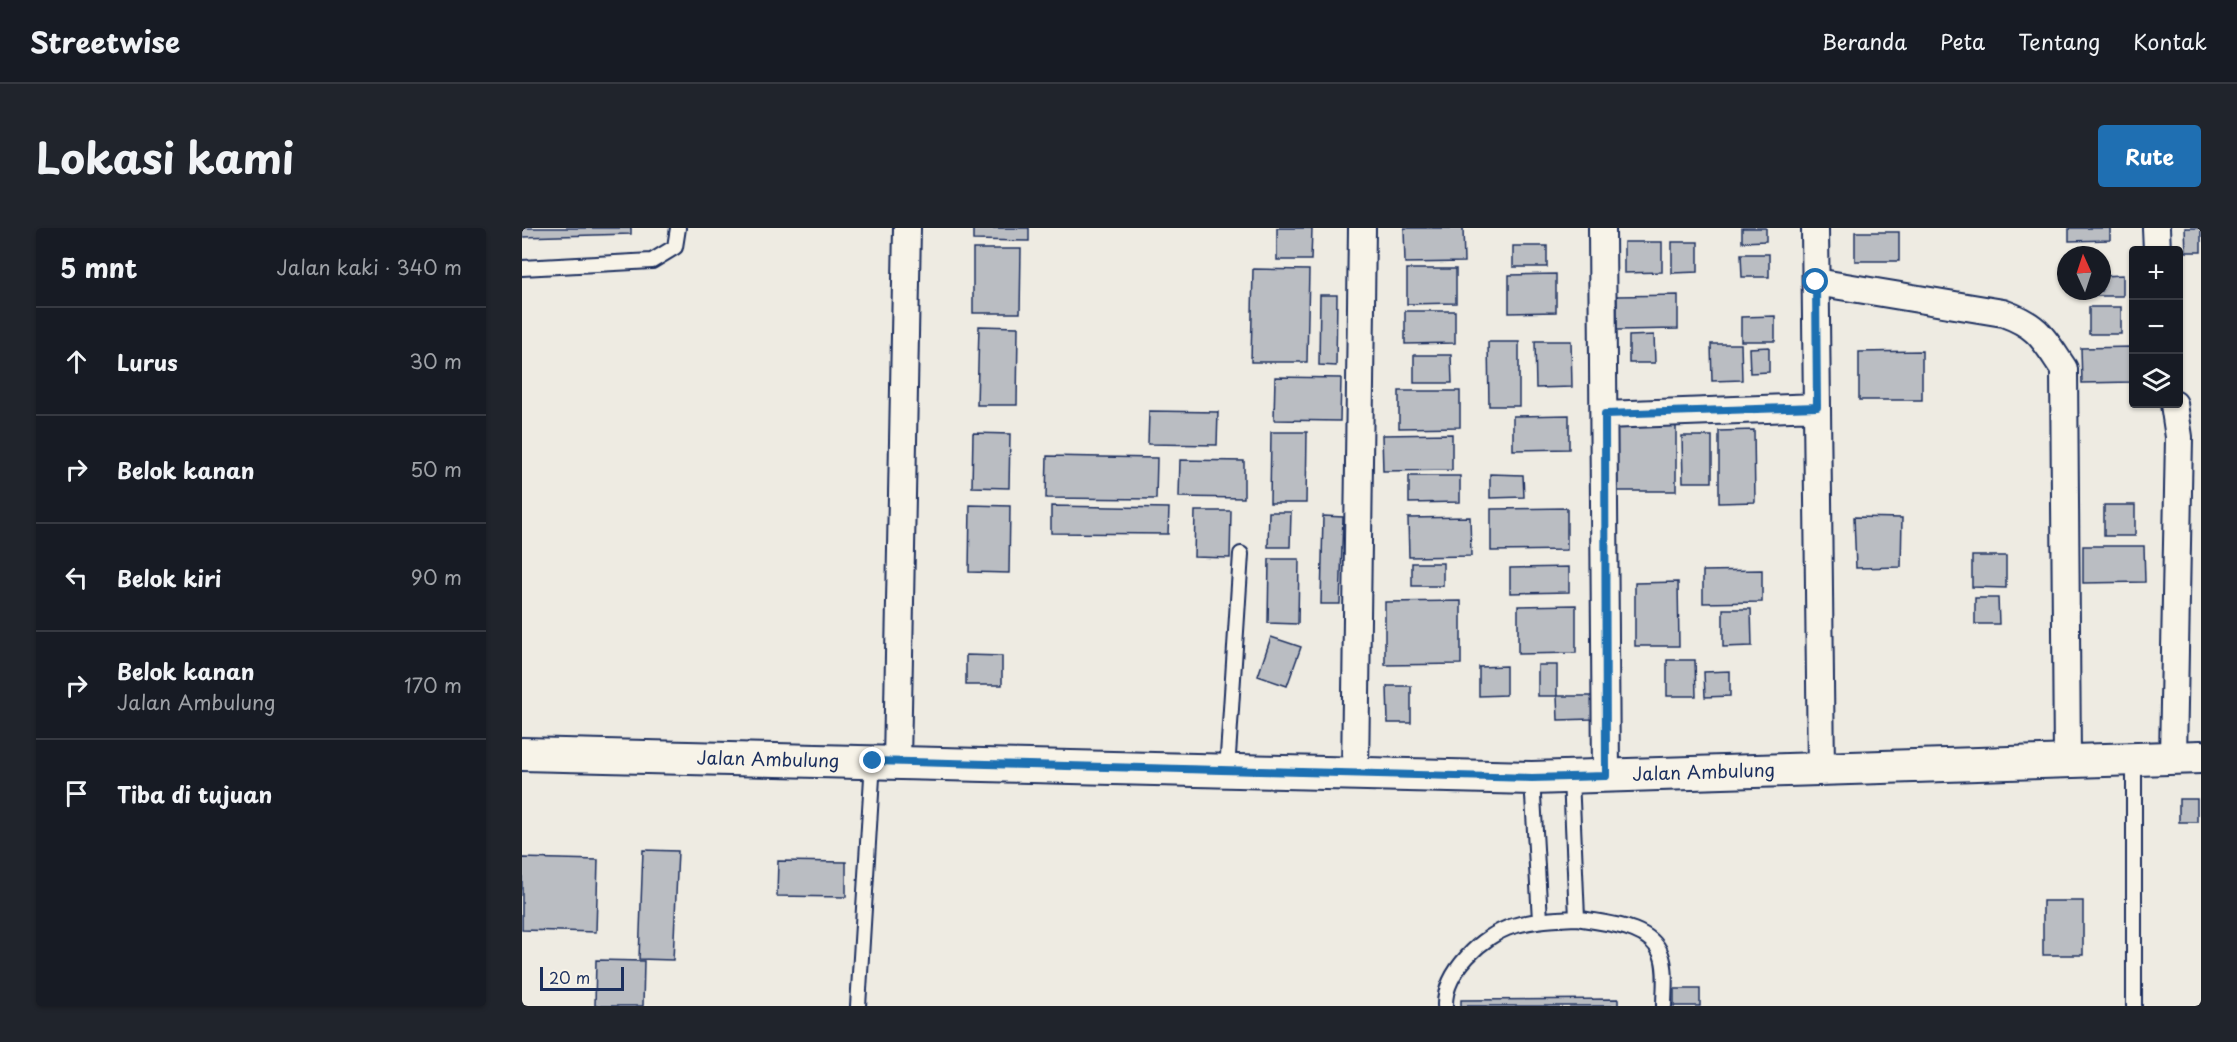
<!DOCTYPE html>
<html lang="id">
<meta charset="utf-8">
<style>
:root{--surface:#171b24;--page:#20242c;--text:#f1f3f6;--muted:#9ea1a6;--line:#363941;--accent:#1f6fb2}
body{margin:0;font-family:"Playpen Sans",sans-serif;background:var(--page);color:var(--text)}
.controls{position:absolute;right:18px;top:18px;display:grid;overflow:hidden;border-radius:6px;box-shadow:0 2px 4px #0004}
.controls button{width:54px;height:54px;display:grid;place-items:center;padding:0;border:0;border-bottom:2px solid var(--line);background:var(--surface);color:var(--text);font:30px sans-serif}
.compass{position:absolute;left:1535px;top:18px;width:54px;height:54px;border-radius:50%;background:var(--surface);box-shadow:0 2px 4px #0004;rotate:357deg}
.scale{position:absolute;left:18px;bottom:15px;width:84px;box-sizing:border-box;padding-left:6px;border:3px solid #1b2f5e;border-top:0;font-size:16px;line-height:21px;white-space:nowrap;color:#1b2f5e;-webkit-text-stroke:4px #f7f3e8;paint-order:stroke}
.stop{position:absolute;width:18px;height:18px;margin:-14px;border:4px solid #1f6fb2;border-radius:50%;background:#fff}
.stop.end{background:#1f6fb2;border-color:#fff;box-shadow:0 2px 6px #0008}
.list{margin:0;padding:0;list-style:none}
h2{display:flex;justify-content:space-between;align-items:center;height:78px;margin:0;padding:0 24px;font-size:26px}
h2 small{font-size:20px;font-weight:400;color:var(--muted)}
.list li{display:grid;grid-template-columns:39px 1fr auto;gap:18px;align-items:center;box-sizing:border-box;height:108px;padding:0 24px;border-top:2px solid var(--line)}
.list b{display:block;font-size:22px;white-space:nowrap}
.list p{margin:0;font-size:20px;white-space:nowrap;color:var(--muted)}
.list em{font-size:20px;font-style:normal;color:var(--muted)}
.icon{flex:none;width:33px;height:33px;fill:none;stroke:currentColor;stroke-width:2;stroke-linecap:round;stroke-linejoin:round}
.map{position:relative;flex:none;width:1679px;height:778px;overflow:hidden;border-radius:6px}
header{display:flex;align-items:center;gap:36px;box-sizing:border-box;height:84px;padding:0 30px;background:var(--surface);border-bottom:2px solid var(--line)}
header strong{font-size:28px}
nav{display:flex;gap:33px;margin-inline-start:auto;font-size:21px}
.intro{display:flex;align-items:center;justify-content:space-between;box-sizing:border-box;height:144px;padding:0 36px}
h1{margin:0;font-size:42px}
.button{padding:15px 27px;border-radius:6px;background:var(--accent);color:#fff;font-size:21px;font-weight:700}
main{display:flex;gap:36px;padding:0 36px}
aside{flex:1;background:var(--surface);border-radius:6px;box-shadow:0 2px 4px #0004}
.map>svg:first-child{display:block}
.building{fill:#babdc2;stroke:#1b2f5e;stroke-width:1.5}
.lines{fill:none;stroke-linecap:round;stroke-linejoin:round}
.service-casing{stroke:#1b2f5e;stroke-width:18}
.minor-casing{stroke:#1b2f5e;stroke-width:30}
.tertiary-casing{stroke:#1b2f5e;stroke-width:36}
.service{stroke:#f7f3e8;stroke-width:14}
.minor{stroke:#f7f3e8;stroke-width:26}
.tertiary{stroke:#f7f3e8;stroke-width:32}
.route{stroke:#1f6fb2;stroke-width:8}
.labels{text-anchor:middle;stroke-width:6;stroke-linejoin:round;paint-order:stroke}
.street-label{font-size:18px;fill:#1b2f5e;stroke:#f7f3e8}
</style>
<header>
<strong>Streetwise</strong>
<nav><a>Beranda</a><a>Peta</a><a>Tentang</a><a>Kontak</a></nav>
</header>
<div class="intro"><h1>Lokasi kami</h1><a class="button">Rute</a></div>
<main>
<aside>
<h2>5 mnt<small>Jalan kaki · 340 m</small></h2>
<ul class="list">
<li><svg class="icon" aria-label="ahead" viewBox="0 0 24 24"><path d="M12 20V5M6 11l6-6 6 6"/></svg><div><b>Lurus</b></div><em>30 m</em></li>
<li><svg class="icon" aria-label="right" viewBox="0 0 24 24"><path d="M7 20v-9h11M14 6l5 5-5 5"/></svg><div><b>Belok kanan</b></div><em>50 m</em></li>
<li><svg class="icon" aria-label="left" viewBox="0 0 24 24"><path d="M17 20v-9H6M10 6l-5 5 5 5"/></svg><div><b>Belok kiri</b></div><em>90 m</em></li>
<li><svg class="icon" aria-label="right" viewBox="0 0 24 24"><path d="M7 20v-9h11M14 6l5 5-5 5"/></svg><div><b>Belok kanan</b><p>Jalan Ambulung</p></div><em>170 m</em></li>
<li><svg class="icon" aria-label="arrive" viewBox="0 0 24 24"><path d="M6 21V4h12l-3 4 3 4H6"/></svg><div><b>Tiba di tujuan</b></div></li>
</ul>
</aside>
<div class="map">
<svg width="1679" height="778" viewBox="0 0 1679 778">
<rect width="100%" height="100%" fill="#eeebe2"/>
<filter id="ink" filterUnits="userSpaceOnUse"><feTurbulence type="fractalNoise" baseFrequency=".0167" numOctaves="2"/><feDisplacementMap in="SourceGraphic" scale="12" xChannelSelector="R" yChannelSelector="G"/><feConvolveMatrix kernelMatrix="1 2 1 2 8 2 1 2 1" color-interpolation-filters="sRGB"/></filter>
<g filter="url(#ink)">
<!-- building -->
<path class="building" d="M0 0H109V6L0 9Z
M451 0H507V13L451 12Z
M755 0H790L789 32H755Z
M882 0H941L942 34 883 35Z
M1220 0H1244V13L1220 14Z
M1547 0H1588V12L1547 13Z
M1663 0H1679V24H1664Z
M1333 4H1377V33H1333Z
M1102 14H1140V44L1102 45Z
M1150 14H1176V44L1150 45Z
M991 18H1025V39H991Z
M451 21H499L498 85H451Z
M1219 26H1247V49H1220Z
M731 41 787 42 785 134H729Z
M885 41H934V75L885 76Z
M1034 46V84L987 85V47Z
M1601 47V68H1557V63H1580V48Z
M798 67H815L814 138 797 137Z
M1156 67V101L1095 102V68Z
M1567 79H1599V106H1567Z
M883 83H933V115L883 116Z
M1253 88V113H1219V89Z
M457 98 496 99 495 177H455Z
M1132 107 1133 135H1107V108Z
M1013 113H1049L1050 159 1014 160Z
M966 114H997V178H967Z
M1189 116H1219L1220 152 1190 153Z
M1247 119V144L1228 145 1227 120Z
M1610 119V154L1560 155 1559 120Z
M1400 123V172H1337V124Z
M892 127H929L930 155H892Z
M753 149 819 150 818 193 752 192Z
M877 163H938V199L877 200Z
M627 183 696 184 695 217 626 216Z
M1047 187V221L991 222V188Z
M1154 189V263H1095L1094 190Z
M1232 202 1233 274 1197 275V203Z
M749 204H785L784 275H748Z
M451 205 488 206 487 260 450 259Z
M930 206V242L861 243 860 207Z
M1160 208H1190V254H1161Z
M525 228 635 230 634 271 524 270Z
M658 232 722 233V270L657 269Z
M968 246 1001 247 1002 269 968 270Z
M887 248H938V274L887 275Z
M448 277 488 278 487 345 447 344Z
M1582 277H1613V308H1582Z
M529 278 647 280 646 306 529 305Z
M1045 280V322L969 323V281Z
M673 283H709L708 330 672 329Z
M747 284H769L768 319H746Z
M801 288 821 289 818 376H799Z
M948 289 949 328 887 329 886 290Z
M1332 289 1380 290 1379 339 1334 340Z
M1561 318H1622L1623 354 1561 355Z
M1450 328H1484V360L1450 359Z
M747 331H777L776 396 746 395Z
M890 335H921V358H890Z
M1047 339V364L988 365V340Z
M1240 342V374L1181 375V343Z
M1156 354 1157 418H1113V355Z
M1453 370H1476L1477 396H1453Z
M939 373V436L863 437V374Z
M1054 377V425L996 426V378Z
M1201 381H1229L1230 418 1201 419Z
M749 409 779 419 765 458 736 448Z
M444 427 480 428V457H444Z
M1145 432H1173L1174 468H1145Z
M1016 437H1035V468H1016Z
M984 438V467L957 468V439Z
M1208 443V468L1183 469 1182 444Z
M865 458H889V495H866Z
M1035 468H1070V491L1036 492Z
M1657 571H1675V594H1657Z
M121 622 156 623 151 732 117 731Z
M0 630 76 632 74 704 0 702Z
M256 633 324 634V669L255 668Z
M1521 673H1561V727H1521Z
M74 732 122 733 121 778H73Z
M1152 761H1178V778H1152Z
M1096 771V778H939V772Z"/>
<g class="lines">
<!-- service casing -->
<g class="service-casing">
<path id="service" d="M0 40 130 33 153 19 156 0
M705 543 719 326
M1010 550 1018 692
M1049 550 1055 690C1082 696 1127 696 1139 726 1145 741 1142 762 1142 778
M336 778 351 533
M923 778C922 744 961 707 991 698 1012 692 1034 691 1055 690
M1612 778V530"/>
</g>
<!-- minor casing -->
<g class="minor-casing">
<path id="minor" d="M1080 0 1084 548
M1293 0 1299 542
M1634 0 1635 22
M1294 54 1481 85C1517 98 1521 110 1542 141L1545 532
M1083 187 1295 179
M1651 529 1657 209 1652 176
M375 534 385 0
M833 546 840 0"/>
</g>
<!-- tertiary casing -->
<g class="tertiary-casing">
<g id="tertiary">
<path id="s1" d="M0 526 1010 550 1679 529"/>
</g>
</g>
<!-- service -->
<use href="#service" class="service"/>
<!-- minor -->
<use href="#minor" class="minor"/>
<!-- tertiary -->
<use href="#tertiary" class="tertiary"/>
</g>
</g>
<g class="lines" filter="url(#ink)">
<!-- route -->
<path class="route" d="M351 533 1010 550 1084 548 1083 186 1295 179 1294 54"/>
</g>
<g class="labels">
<!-- street labels -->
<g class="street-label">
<text dy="6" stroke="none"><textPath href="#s1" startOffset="246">Jalan Ambulung</textPath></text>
<text dy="6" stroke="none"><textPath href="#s1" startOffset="1182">Jalan Ambulung</textPath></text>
</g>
</g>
</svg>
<div class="controls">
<button>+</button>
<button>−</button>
<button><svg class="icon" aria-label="layers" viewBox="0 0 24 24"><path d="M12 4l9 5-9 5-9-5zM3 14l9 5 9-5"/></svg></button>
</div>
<svg class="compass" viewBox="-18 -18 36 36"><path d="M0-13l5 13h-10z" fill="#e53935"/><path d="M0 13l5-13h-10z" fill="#9ea1a6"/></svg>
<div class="scale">20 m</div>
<div class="stop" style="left:1294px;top:54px"></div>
<div class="stop end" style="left:351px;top:533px"></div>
</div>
</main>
